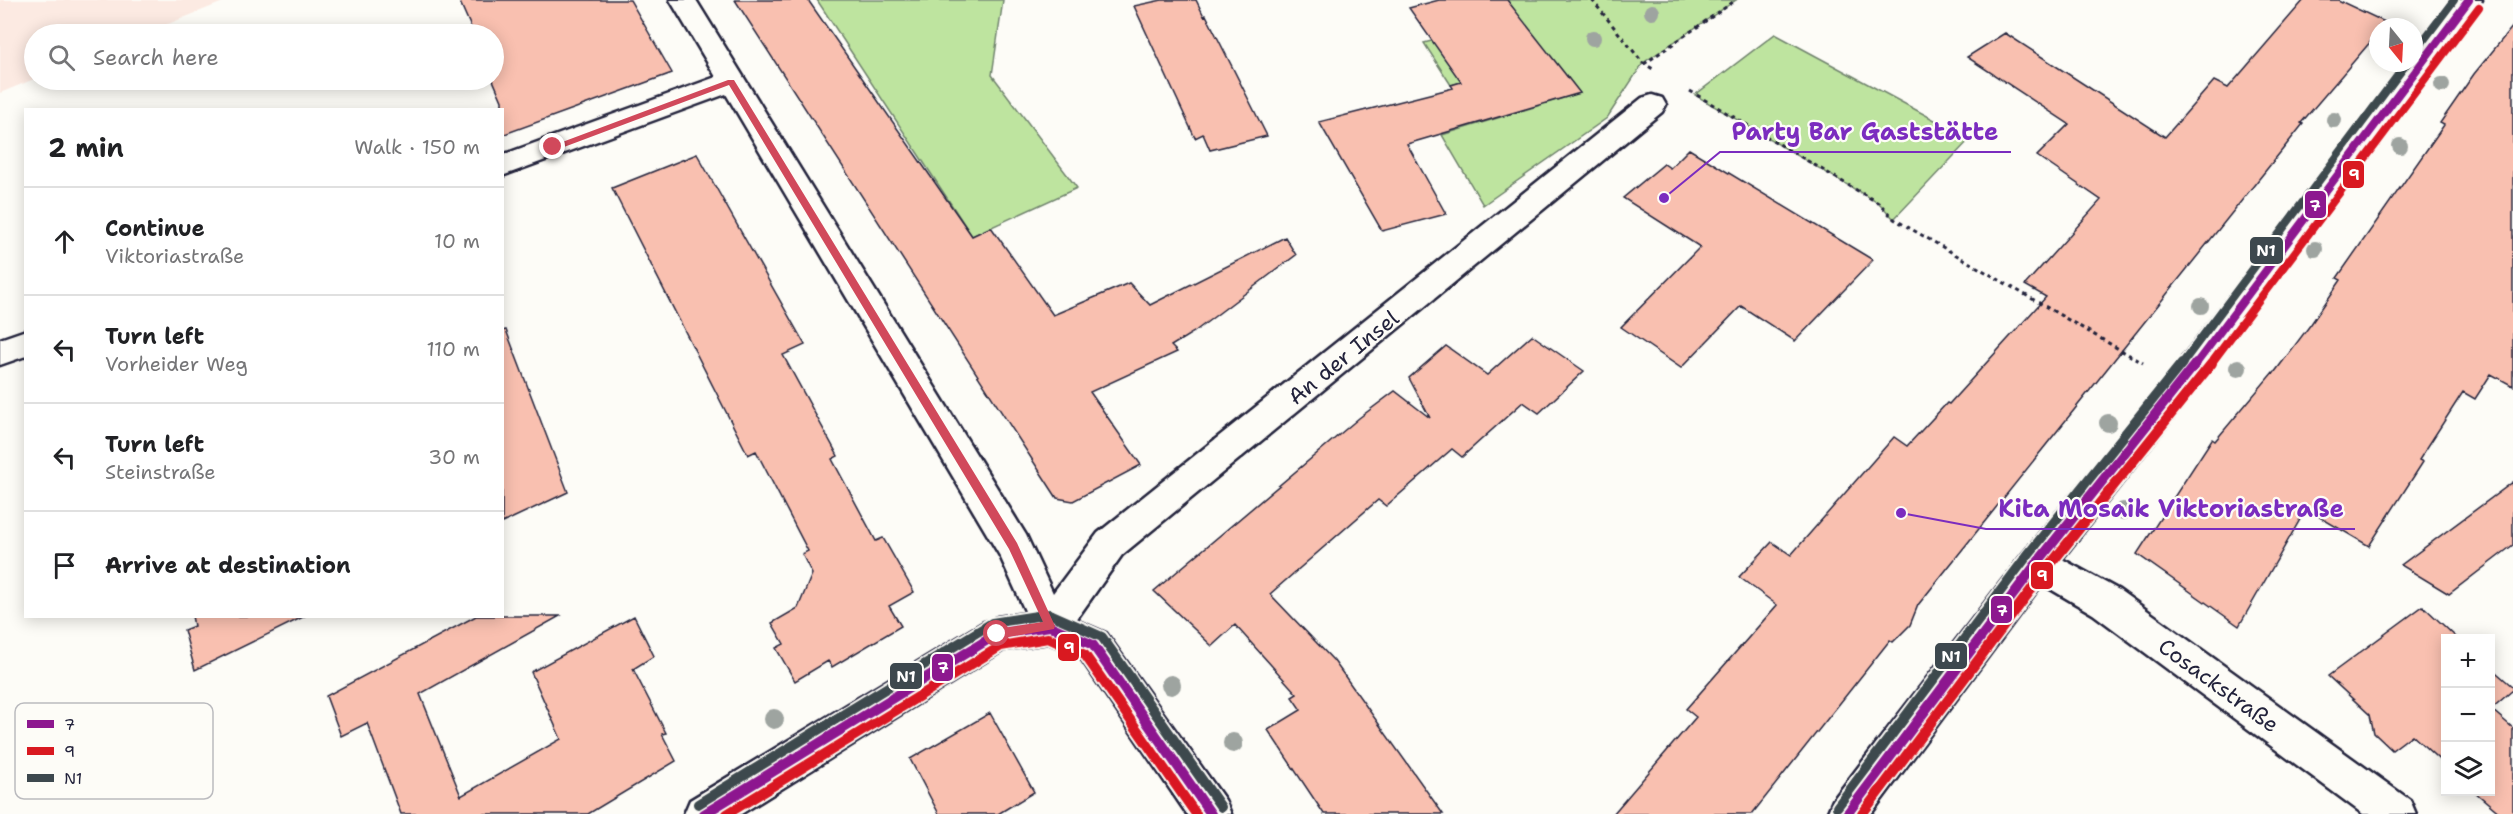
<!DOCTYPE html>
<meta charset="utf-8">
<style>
:root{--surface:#fff;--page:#f2f2f2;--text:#202124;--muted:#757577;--line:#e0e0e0}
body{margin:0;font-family:"Shantell Sans",sans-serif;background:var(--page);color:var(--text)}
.controls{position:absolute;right:18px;bottom:18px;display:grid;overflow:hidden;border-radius:0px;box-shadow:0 3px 15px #0003}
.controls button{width:54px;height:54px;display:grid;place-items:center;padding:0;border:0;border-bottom:2px solid var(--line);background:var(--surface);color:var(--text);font:30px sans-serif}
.compass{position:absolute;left:2369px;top:18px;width:54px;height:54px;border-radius:50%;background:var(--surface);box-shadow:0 3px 15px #0003;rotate:162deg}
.stop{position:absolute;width:18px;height:18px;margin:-14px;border:4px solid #d1495b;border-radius:50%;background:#fff}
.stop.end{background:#d1495b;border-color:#fff;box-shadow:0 2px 6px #0008}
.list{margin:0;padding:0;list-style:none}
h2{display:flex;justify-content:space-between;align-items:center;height:78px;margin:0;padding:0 24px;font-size:26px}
h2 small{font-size:20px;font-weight:400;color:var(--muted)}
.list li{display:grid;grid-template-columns:39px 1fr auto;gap:18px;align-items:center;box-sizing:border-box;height:108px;padding:0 24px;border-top:2px solid var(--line)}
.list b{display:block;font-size:22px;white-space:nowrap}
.list p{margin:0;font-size:20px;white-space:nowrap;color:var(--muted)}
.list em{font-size:20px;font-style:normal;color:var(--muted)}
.icon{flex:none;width:33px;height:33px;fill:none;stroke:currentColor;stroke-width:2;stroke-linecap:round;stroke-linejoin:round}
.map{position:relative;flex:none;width:2513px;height:814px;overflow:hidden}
.search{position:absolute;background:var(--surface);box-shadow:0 3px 15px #0003;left:24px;top:24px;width:480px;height:66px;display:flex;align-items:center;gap:15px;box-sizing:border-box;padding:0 21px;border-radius:33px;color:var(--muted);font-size:22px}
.panel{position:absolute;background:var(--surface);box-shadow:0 3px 15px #0003;left:24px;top:108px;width:480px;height:510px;border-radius:0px}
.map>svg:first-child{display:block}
.built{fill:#fceae2}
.green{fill:#bee49f;stroke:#70836d;stroke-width:1.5}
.building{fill:#f9c0b0;stroke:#22223b;stroke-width:1.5}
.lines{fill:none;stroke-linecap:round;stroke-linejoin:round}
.street-casing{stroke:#22223b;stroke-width:5}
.path{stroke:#22223b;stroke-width:3;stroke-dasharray:4 4;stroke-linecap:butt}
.street{fill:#fdfcf7;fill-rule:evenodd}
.bus-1-far1-casing{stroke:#fdfcf7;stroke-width:12}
.bus-1-casing{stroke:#fdfcf7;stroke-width:14}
.bus-2-far1-casing{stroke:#fdfcf7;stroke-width:12}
.bus-2-casing{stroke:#fdfcf7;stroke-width:14}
.bus-3-far1-casing{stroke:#fdfcf7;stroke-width:12}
.bus-3-casing{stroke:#fdfcf7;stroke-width:14}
.bus-1-far1{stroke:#8d188f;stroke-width:8}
.bus-1{stroke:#8d188f;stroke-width:10}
.bus-2-far1{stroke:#d91920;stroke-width:8}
.bus-2{stroke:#d91920;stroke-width:10}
.bus-3-far1{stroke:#3d484e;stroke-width:8}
.bus-3{stroke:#3d484e;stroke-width:10}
.tree{fill:#9ea4a0}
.route{fill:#d1495b}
.labels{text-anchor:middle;stroke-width:4.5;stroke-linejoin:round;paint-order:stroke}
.street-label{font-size:22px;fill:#22223b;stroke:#fdfcf7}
.key{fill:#fdfcf7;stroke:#bbbbbf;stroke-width:1.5}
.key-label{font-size:16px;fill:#22223b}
.leader{fill:none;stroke:#7b2cbf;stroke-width:2}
.callout-dot{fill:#7b2cbf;stroke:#fdfcf7;stroke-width:2}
.callout-label{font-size:24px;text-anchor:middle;font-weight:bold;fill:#7b2cbf;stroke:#fdfcf7;stroke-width:4.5;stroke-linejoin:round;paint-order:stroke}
.line-badge{stroke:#fdfcf7;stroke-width:2}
.badge-label{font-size:16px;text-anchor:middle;font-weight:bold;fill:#fff}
</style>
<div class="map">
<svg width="2513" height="814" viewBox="0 0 2513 814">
<rect width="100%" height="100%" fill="#fdfcf7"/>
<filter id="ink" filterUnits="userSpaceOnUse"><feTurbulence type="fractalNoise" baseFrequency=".0167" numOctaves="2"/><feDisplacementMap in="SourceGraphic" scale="12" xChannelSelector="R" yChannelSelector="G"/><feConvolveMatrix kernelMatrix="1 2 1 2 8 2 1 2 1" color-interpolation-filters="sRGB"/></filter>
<g filter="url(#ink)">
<!-- built -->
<path class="built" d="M0 0H228L143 34H34V79L0 93Z"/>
<!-- green -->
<path class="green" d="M817 0H1003L992 75 1077 188 972 236Z
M1507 0H1736L1643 63 1607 118 1483 205 1442 135 1580 93 1551 56 1451 85 1424 43 1520 18Z
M1775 34 1970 139 1894 219 1880 204 1695 95Z"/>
<!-- building -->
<path class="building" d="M459 0H630L672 73 502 135V101L493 80 494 34H474Z
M735 0H808L972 236 991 227 1053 315 1129 283 1150 305 1285 237 1296 255 1194 332 1171 346 1177 352 1090 392 1141 465 1073 501 1057 498Z
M1162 0H1196L1204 16 1206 15 1267 136 1210 150 1203 134 1195 138 1134 6Z
M1439 0H1507L1580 93 1407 144 1446 214 1382 231 1319 122 1453 88 1451 85 1461 82 1409 8Z
M2304 0H2338L2387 23 2383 27H2378V33L2301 123 2303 124 1918 605 1910 625 1893 642 1890 640 1752 814H1613L1696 717 1686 709 1777 605 1739 577 1772 542 1791 555 1894 437 1907 446 1947 403 1949 404 2046 297 2025 285 2101 200 2037 156 2069 124 1967 57 2005 33 2165 137 2214 81 2228 88Z
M2513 26V386L2491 374 2475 399 2463 392 2419 460 2423 462 2369 546 2306 509 2239 626 2137 554 2212 439 2215 441 2273 372 2274 373 2311 324 2341 280 2337 278 2444 125 2440 123 2474 74Z
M1689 149 1873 260 1795 341 1741 306 1681 368 1621 327 1700 247 1623 198 1664 164 1670 168Z
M697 154 805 345 783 355 838 456 832 459 876 541 883 538 914 592 889 606 901 626 832 667 828 661 795 681 776 648 784 644 772 623 798 608 812 574 802 554 808 551 756 451 748 455 612 188Z
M506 330 568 492 502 523V331Z
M1532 335 1584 371 1539 413 1523 402 1462 457 1452 449 1386 506 1378 500 1270 594 1334 661 1443 814H1324L1268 730 1301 710 1292 697 1297 694 1235 625 1212 646 1154 591 1359 418 1395 391 1430 418 1409 378 1446 346 1487 375Z
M2513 482V545L2449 594 2401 565Z
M2423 606 2458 639H2445V765L2412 735 2392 750 2374 733 2370 715 2328 676Z
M192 616H305L195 670 184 630 194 626Z
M476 616H560L420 694 461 796 561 739 531 672 634 616 654 656 633 669 666 733 662 734 676 761 588 814H401L367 723 341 736 326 696Z
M2490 667 2513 687V690L2491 709 2513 728V814H2501L2475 792H2490Z
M990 713 1034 792 998 814H939L910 759Z"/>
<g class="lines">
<!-- street casing -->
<g class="street-casing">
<path id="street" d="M670 0H696L1026 535 1053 593 1098 533 1642 98 1652 95 1662 98 1666 105 1662 112 1122 555 1076 620 1106 633 1225 800 1231 814H1187L1080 657 1048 643 1004 650 741 814H684L690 800 984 622 997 617 1026 613 1000 556 726 94 502 176V155L716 77Z
M2455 0H2482L2192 394 2062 559 2119 590 2410 800 2416 814H2363L2093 614 2042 584 1871 814H1827L1833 800 2024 552 2168 376 2407 63H2414V54Z
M26 330V356L0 365V339Z"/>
</g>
<!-- path -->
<path class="path" d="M1592 0 1643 63 1653 69
M1644 64 1736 0
M1690 91 1880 204 1894 219 2143 363"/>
<!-- street -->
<use href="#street" class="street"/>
<!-- bus-1-far1 casing -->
<g class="bus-1-far1-casing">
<path id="bus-1-far1" d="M2195 365 2469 0"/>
</g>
<!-- bus-1 casing -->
<g class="bus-1-casing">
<path id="bus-1" d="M704 814 997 634 1050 626 1093 645 1211 814
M1847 814 2037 563 2196 363"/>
</g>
<!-- bus-2-far1 casing -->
<g class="bus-2-far1-casing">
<path id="bus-2-far1" d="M2210 365 2479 7"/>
</g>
<!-- bus-2 casing -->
<g class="bus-2-casing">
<path id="bus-2" d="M727 814 1001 646 1048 638 1085 655 1196 814
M1862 814 2046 570 2212 363"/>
</g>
<!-- bus-3-far1 casing -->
<g class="bus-3-far1-casing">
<path id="bus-3-far1" d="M2414 53 2454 0
M2181 365 2407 63"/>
</g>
<!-- bus-3 casing -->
<g class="bus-3-casing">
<path id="bus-3" d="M698 804 992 623 1050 614 1102 637 1221 807
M1837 807 2027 556 2182 363"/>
</g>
<!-- bus-1-far1 -->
<use href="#bus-1-far1" class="bus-1-far1"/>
<!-- bus-1 -->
<use href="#bus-1" class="bus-1"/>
<!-- bus-2-far1 -->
<use href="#bus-2-far1" class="bus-2-far1"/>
<!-- bus-2 -->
<use href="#bus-2" class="bus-2"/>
<!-- bus-3-far1 -->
<use href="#bus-3-far1" class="bus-3-far1"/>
<!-- bus-3 -->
<use href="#bus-3" class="bus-3"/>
</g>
<!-- trees -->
<g class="tree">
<circle cx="1652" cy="12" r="8"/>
<circle cx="1593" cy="38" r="8"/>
<circle cx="2442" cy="85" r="8"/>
<circle cx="2334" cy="120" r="8"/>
<circle cx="2400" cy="146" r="8"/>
<circle cx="2315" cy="249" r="8"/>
<circle cx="2201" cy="306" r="8"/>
<circle cx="2238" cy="368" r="9"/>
<circle cx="2108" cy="423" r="9"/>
<circle cx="2123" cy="511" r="9"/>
<circle cx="1171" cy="685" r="10"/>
<circle cx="774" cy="719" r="10"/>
<circle cx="1233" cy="743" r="10"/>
</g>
</g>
<!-- route -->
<path class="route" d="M728 80H734L1017 543 1055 626 1054 629 997 639 993 637 992 634 997 629 1043 622 1009 549 729 85 556 150 549 147Z"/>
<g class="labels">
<!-- street labels -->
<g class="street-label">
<text transform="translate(1343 357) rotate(-39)" y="8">An der Insel</text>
<text transform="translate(2219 685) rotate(36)" y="8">Cosackstraße</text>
</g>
</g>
<!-- legend -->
<rect x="15" y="703" width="198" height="96" rx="9" class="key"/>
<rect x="27" y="720" width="27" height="8" fill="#8d188f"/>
<rect x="27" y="747" width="27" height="8" fill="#d91920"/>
<rect x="27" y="774" width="27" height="8" fill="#3d484e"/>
<g class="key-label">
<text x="64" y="730">7</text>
<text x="64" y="757">9</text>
<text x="64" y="784">N1</text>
</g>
<!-- callouts -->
<path class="leader" d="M1664 198L1720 152H2011M1901 513L1986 529H2355"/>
<g class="callout-dot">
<circle cx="1664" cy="198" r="6"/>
<circle cx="1901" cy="513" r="6"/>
</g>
<g class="callout-label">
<text x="1865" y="140">Party Bar Gaststätte</text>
<text x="2171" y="517">Kita Mosaik Viktoriastraße</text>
</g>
<g class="line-badge">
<rect x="2342" y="160" width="23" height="29" rx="6" fill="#d91920"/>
<rect x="2304" y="190" width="23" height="29" rx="6" fill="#8d188f"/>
<rect x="2249" y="236" width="35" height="29" rx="6" fill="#3d484e"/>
<rect x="2030" y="561" width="24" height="29" rx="6" fill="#d91920"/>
<rect x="1990" y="595" width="23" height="29" rx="6" fill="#8d188f"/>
<rect x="1057" y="633" width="23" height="29" rx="6" fill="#d91920"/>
<rect x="1934" y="642" width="34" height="28" rx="6" fill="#3d484e"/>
<rect x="931" y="653" width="23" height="29" rx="6" fill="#8d188f"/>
<rect x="889" y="662" width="34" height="28" rx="6" fill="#3d484e"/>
</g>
<g class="badge-label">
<text x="2354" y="180">9</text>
<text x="2315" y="211">7</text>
<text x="2266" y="256">N1</text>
<text x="2042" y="581">9</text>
<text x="2002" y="616">7</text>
<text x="1069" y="653">9</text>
<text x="1951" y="662">N1</text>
<text x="943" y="673">7</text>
<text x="906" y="682">N1</text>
</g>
</svg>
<div class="controls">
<button>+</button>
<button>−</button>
<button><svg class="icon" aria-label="layers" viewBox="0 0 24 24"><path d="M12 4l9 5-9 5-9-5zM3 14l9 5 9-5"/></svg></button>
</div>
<svg class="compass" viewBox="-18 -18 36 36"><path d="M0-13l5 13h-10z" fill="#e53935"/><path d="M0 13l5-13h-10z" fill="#757577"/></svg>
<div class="stop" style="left:997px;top:634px"></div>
<div class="stop end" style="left:553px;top:147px"></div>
<div class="search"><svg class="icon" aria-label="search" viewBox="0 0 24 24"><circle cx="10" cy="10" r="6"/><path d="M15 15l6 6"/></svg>Search here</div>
<section class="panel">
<h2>2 min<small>Walk · 150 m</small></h2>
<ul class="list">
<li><svg class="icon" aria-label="ahead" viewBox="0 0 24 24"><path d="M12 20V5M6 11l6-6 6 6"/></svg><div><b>Continue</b><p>Viktoriastraße</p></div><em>10 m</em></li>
<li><svg class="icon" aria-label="left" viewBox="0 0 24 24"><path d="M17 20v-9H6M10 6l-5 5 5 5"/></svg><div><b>Turn left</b><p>Vorheider Weg</p></div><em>110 m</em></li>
<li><svg class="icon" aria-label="left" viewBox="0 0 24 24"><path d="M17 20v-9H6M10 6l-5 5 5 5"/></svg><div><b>Turn left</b><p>Steinstraße</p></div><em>30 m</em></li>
<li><svg class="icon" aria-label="arrive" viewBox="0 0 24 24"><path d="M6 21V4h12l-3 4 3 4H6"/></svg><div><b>Arrive at destination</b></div></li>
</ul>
</section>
</div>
